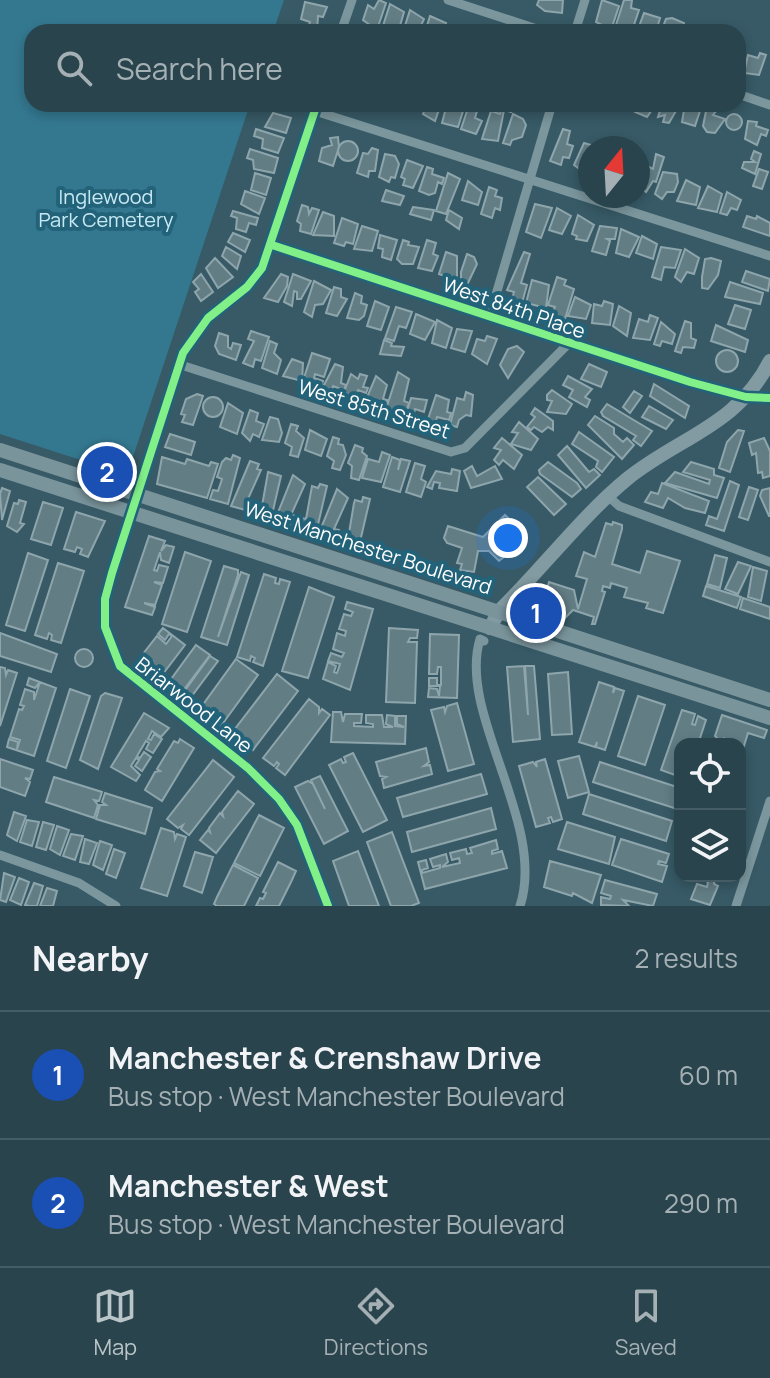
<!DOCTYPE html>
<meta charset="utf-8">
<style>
:root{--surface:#29444c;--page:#354e56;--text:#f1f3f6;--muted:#a5b0b5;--line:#455c64;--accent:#b9c5c9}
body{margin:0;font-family:Manrope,sans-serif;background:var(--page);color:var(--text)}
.controls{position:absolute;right:24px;bottom:24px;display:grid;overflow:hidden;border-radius:16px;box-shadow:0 4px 12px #0003}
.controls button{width:72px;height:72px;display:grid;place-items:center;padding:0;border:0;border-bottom:2px solid var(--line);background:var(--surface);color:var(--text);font:40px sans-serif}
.compass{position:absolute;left:578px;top:136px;width:72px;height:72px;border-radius:50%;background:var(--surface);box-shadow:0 4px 12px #0003;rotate:18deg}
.you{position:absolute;left:508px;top:538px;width:28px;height:28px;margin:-20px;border:6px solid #fff;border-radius:50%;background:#1a73e8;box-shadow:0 0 0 12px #1a73e833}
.badge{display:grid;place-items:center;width:52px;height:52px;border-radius:50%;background:var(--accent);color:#fff;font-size:26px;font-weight:700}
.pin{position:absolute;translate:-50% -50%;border:4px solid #fff;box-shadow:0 2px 8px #0006}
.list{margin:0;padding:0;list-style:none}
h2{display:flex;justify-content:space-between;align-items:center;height:104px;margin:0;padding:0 32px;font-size:34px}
h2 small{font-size:26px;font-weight:400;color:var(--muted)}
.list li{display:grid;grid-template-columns:52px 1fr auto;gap:24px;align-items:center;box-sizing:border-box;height:128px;padding:0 32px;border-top:2px solid var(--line)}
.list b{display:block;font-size:30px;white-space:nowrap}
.list p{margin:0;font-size:26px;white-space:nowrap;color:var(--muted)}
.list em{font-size:26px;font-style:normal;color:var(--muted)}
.icon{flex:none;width:44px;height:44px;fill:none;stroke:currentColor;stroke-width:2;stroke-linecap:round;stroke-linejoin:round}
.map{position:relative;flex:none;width:770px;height:906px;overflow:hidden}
.search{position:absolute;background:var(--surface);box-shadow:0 4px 12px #0003;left:24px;right:24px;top:24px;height:88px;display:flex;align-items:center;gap:20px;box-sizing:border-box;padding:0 28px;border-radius:24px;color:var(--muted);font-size:30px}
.sheet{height:360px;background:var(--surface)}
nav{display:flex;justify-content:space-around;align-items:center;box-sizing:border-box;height:112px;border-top:2px solid var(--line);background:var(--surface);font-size:22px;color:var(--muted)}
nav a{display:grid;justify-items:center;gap:4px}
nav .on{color:var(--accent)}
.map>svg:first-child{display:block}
.green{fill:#347890}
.building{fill:#637d85;stroke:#8ea5ac;stroke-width:2}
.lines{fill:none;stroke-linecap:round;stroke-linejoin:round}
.street{stroke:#7b969d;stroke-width:9}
.secondary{stroke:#829ba2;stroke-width:14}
.primary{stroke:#7a949c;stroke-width:14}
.cycleway-casing{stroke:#23637a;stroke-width:13}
.cycleway{stroke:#82f089;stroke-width:8}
.labels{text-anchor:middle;stroke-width:8;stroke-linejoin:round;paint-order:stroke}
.park-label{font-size:20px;fill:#c8e9f4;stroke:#23637a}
.street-label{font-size:20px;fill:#fff;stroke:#23637a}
</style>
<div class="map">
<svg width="770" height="906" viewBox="0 0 770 906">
<rect width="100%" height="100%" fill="#375a66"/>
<!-- green -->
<path class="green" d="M0 0H284L273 32H32V104H250L127 475 0 434Z"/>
<!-- building -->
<path class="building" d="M379 0 386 3 377 30 363 20 368 5 374 9Z
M539 0H563L562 13 545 11 537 5Z
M602 0 619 6 611 30 596 22Z
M624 0H632L631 8 639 10 632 31 624 28 623 32H617L614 31Z
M305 2 327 7 323 17 318 16 317 32 307 31 310 22 301 19Z
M390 4 404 12 399 29 381 32Z
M410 10 424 19 418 32H403Z
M644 13 660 18 656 32H637Z
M430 16 446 23 443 32H425Z
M672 18 684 23 681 32H661L666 19Z
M760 53 766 55 759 75 744 73 748 55 758 58Z
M427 104H441L435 121 423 114Z
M447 104 464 108 458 127 442 123Z
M503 104H513L511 112 504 110 498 141 482 139 491 111 500 114Z
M638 104H656L647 117 635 112Z
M662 104H680L669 123 663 122 665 115 658 117Z
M696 104 701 108 695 126 682 122 685 104Z
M469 105 478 108 475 118 482 121 476 134 461 129Z
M707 106 717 110 713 115 725 119 715 133 707 132 703 126Z
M273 113 291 118 286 133 265 127Z
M726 122a8 8 0 1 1 16 0a8 8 0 1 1-16 0Z
M513 114 523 119 526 125 522 137 512 140 510 145 503 143Z
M748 121 757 122 756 126 768 130 766 136 761 134 757 145 745 139Z
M256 129 284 138 278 153 262 148 263 139 254 136Z
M563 129 570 131 567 144 573 146 569 158 563 157 561 165 550 161Z
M338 137 339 147 333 166 319 161 322 148 332 145 330 138Z
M338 151a10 10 0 1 1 20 0a10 10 0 1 1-20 0Z
M584 143 591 145 590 166 585 173 574 165Z
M372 148 378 150 375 171H369L368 177 357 173 363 153 368 154Z
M250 149 278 158 274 173 254 169 253 160 247 158Z
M754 151 761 154 755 174 742 168 744 162H755L751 159Z
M385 154 395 156 399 164 395 178 391 177 389 182 379 177Z
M656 154 664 157 656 182 653 181 646 192 638 185V176L644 164 653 169Z
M407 160 423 166 413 188 403 185 405 179 401 177Z
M427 167 433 169 432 174 444 178 442 184 438 182 435 193 429 195 419 191Z
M759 169 768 172 762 189 753 186Z
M663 172 677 174 678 182 674 192H667L662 199 655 194Z
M255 173 271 178 266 195 251 190Z
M448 173 460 179 446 214 436 211Z
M686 180 700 187 696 205 677 201Z
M468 181 482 192 478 205 462 200Z
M708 186 722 194 717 212 698 208Z
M489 187 497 190 495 196 502 198 500 210 495 208 492 218 481 214Z
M386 190 404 196 400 205 382 201Z
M245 191 265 198 259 214 241 204Z
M727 192 741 200 737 210 731 208 727 215 720 213Z
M535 204 552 208 541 238 526 232Z
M302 205 308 207 309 214 312 208 319 210 311 234 300 231 301 224 297 221Z
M413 207 434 210 431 220 410 214Z
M557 208 571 216 562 234 549 230Z
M449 210 462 218 459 229 446 220Z
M233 211 258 218 256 225 249 223 246 232 236 229 237 218 231 216Z
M323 212 334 216V236L313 235Z
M578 215 594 225 587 241 576 239 577 236 572 234Z
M747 216 756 219 757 216 770 223V236L743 227Z
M342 218 358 224 353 244 346 242 344 246 334 243Z
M362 226 378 231 372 251 354 249Z
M600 226 617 228 615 239H607L610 241 606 255 592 251Z
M621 229 639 237 629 257 616 253Z
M233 233 250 240 245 252 228 242Z
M380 235 397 240 391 260 382 257 383 249 378 248Z
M642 236 657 244 653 259 636 253Z
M403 240 409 242 408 245 419 247 413 264H402L397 259Z
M427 240 436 243 433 254 438 256 432 271 418 268Z
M226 247 241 256 237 269 222 256Z
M661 247 681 250 675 268 664 267 661 280 652 277Z
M685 249 699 258 694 274 687 272 681 282 675 277Z
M446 252 457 256V280L439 274Z
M524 252 530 254 521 283 527 285 522 303 512 299 514 292 507 290Z
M467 254 474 257 477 264 468 283 461 281V272Z
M215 258 233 277 218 288 206 268Z
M711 258 721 261 718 275 708 289 702 288V277L705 259Z
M746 271 770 279 768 291 742 282Z
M201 274 213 292 201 301 195 292 199 289 193 282Z
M281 274 288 277 287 286 278 302 264 298Z
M293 274 311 281 301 299H297V292L294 291 292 306 284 302Z
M557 277 566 280 564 285 574 289 565 319 552 314 555 307 548 305Z
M532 280 549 285 546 308 526 303Z
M314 281 331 290 323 304 315 305 312 317 304 312Z
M730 282 763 293 760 304 725 297Z
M334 287 341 289V297L347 299 337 316 326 313Z
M355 293 362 296 361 303 367 305 364 316 359 320 347 318Z
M575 297 591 305 586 319 568 316Z
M375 301 389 307 381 330 367 326Z
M604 301 613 304 610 325 592 323 594 304 602 306Z
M735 305 751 310 745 329 728 324Z
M619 306 631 313 627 336 613 326Z
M396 307 412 312 406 328 399 326 394 341 385 338Z
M416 314 435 322 425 340 410 334Z
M650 315 658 318 650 340 633 338 639 319 648 322Z
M437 320 452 328 446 348 432 343Z
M685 321 691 323V338L696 340 694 348 683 347 681 353 675 351Z
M661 322 675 334 672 344 662 341 660 346 654 344Z
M716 325 748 340 745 352 711 341Z
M457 329 472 331 465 352 451 348Z
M251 331 269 337 261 361 255 359 253 367 243 363 254 341 248 339Z
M219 333 228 336V347L231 349 233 343 241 345 236 360 219 354 215 346Z
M487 336 497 339 487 364 472 354 477 339 485 341Z
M384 340 392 343 391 346 404 347 401 356 380 354Z
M270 341 277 344 274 353 281 360 277 374 262 368Z
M517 346 524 352 508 378 500 365 508 349Z
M716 361a11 11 0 1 1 22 0a11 11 0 1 1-22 0Z
M312 353 330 359 324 377 315 374 314 378 323 381 320 390 302 384Z
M292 359 303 363 302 381 283 376Z
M335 364 343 367 341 383 346 385 344 390 333 386 332 392 322 389Z
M589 364 607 372 601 387 581 379Z
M398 372 409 379 404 401 409 403 407 409 398 406 396 412 386 409Z
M351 374 358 379 360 374 367 376 363 387 368 388 366 393 358 390 356 398 344 392Z
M376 376 387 385 383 399 387 400 385 406 365 402Z
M568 376 592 389 585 397 590 400 587 407 569 397 573 390 563 385Z
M654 384 689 406 685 418 650 396Z
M552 390 572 404 566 414 547 412 552 401 547 400V395Z
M634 391 642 396 630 413 623 407Z
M466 392 473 395 471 416 466 415 459 420 457 427 450 425 457 398 464 400Z
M197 394 203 396 193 425 182 422 185 415 181 414 186 399Z
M436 395 449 400 447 412 451 413 449 420 437 417 435 424 427 422Z
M203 407a10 10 0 1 1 20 0a10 10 0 1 1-20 0Z
M411 398 427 400 424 412 415 409 413 417 406 415Z
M228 403 243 413 237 434 220 427Z
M607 404 652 431 641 446 633 440 636 436 603 416 601 412Z
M649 406 673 420 666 429 642 417Z
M535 408 553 421V430L548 427 542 432 534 427 531 430 527 427 535 417 531 414Z
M250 410 258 413 256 421 264 424 259 437 253 434 250 441 242 433Z
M595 416 614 428V434L623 442 627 438 634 445 622 459 588 425Z
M270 417 278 419 282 433 279 442 262 440Z
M519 422 538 439 531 450 511 444 518 433 512 432Z
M291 424 298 426 296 431 304 438 298 457 290 455 292 447 285 443Z
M310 430 327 439 321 456 305 450Z
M738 430 744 431 730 472 719 468 727 442Z
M579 432 614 457 602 472 596 467 598 461 572 444Z
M170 434 195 442 191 455 165 447Z
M333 437 339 439 338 444 343 445 346 455 340 470 332 468 334 461 327 456Z
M502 438 522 455 514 469 503 460 499 465 494 460 501 450 494 448Z
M764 438 770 451V476L763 478 762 472 758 473 756 453 752 455 749 443Z
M355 445 363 448 362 452 367 456 359 480 351 478 352 466 348 463Z
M567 446 589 472 594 469 600 475 586 488 558 455Z
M382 452 390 455 381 482 362 478 368 459 379 462Z
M233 455 240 458 228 504 210 499 213 490 218 491 222 479 217 477 222 462 226 458 231 460Z
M162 457 185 464 187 459 209 466 211 462 218 464 207 498 157 484Z
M392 457 400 460 398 470 401 459 410 461 400 492 383 487Z
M250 461 259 464 257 469 261 470 247 501 252 502 249 511 231 506Z
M548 462 577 483 581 489 572 497 540 474 539 470Z
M691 462 714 469V475L724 478 717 498 665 483 675 472 709 484 710 480 683 472Z
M415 463 425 466 421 479 426 482 421 497 406 492Z
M472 466 477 476 495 466 502 479 471 488 464 471Z
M452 469 460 471 457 491 439 488 440 483 434 482 432 489 427 487 436 471 451 474Z
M268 472 281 476 271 519 254 513 257 504 262 506Z
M293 475 305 484 291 515 296 516 293 525 275 520Z
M538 477 566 504 554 515 527 487Z
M730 481 739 485 724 531 706 525 709 516 717 519Z
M662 483 709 501 705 513 685 508 668 498 663 508 645 502 651 492 658 494Z
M320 484 327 486 316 533 298 527 301 518 306 519 312 486 318 488Z
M749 487 758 490 748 520 739 517Z
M2 488 10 491 2 520 0 494Z
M770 488V516H769L760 496 762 490Z
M337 489 348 498 334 529 339 530 336 539 319 533Z
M363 497 370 499 359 546 341 541 344 532 349 533 354 503 355 500 362 502Z
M19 500 26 502 20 523 24 524 17 532 7 526 14 503 18 504Z
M43 502 63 508 51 545 31 539Z
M76 512 105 521 88 557 80 554 82 549 77 547 75 552 64 549Z
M505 515 525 534 516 547 499 561 489 551H478L474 572 460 570 462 564 457 563 462 548 447 543 444 538 448 526 483 537Z
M613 522 622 525V529L612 564 640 573 647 551 680 561 663 613 646 608 648 603 624 597 627 588 611 583 610 588 603 586 602 591 605 592 595 624H592L594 617 573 610 566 617 542 609 543 605 535 602 539 590 546 592 549 582 574 590 578 609 587 579 576 576 584 552 595 557 606 523 612 525Z
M149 536 165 541 161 551 166 545 174 547 169 563 161 560 160 552 154 570 157 571 159 565 168 567 163 583 154 582 162 585 155 605 144 603 155 607 152 615 125 607Z
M185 552 211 561 187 632 162 624Z
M28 553 48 560 25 631 6 625Z
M715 555 727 558 720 588 707 584Z
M738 562 751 566 738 594 725 589Z
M58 563 84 571 61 643 51 640 52 635 49 633 47 639 35 635Z
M224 566 238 570V575L218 637 241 572 249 575 227 645 201 637Z
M753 567 767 571 761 601 748 597Z
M264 574 276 578 275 583 279 584 280 579 290 582 263 666 253 662 255 658 251 656 250 661 237 657Z
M706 586 741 597 737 608 703 596Z
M309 587 334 597 308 678 282 671Z
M743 598 770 607V619L740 609Z
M347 602 373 609 350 690 323 679 328 662 336 666 334 672 337 673 340 664 328 661 331 653 342 657 344 653 333 649 337 633 345 636 346 631 339 629 344 614 351 616 353 612 345 609Z
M163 628 185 645 159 679 146 669 153 661 150 659 146 664 139 659 157 636 166 644 172 636 169 634 165 640 158 634Z
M389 628 418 630 417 638H410L408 642H417L415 703 386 702Z
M0 633 57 654 51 672 0 656Z
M430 634 459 635 457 698 428 697 429 688 437 689 439 696 440 686H429V678H437V685H441V667H438L437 674H429Z
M196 645 210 655 179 696 166 686Z
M75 658a9 9 0 1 1 18 0a9 9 0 1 1-18 0Z
M210 656 218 661 188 701 181 696Z
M236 659 258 675 221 726 212 720 216 716 213 714 209 718 199 710Z
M524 666 528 715 525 666H534L540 739 513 742 507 667Z
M0 667 5 668 6 675 8 670 17 673 0 726Z
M568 672 572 734 552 735 548 674Z
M277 674 298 691 253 750 231 734Z
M29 678 56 688 34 756 7 747 9 739 18 742 17 749 20 740 10 737 19 709 22 710 24 706 20 705 25 689 34 692V700L40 682 35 688 27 685Z
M599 682 614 687 613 693 615 688 624 691 605 750 596 747 597 742 595 747 579 742Z
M70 689 90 696 66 768 47 761Z
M105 693 122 698 98 769 80 760 101 696Z
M638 696 665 705 645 765 618 756Z
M309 699 319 707V713L322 709 330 715 285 775 276 768 279 764 277 762 274 766 263 758Z
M457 703 474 764 448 771 431 710 444 707 445 712 447 706Z
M682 710 695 714 692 724 695 725 698 716 706 720 698 744H680V766L675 775 661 770Z
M333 712H341L343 722 345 714H362L361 723H354V726L373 727V724L366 723V715H382L384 727H393L386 724 387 715 395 716V726L404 727 397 724V716H406L405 744 331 742Z
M144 713 169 728 161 737 152 731 148 739 151 740 154 734 162 739 153 753 146 749 149 743 146 741 137 756 140 758 144 752 151 757 142 771 135 766 139 760 136 758 131 766 140 775 136 781 111 767Z
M722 715 767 730 764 738 748 733 742 752 740 744H721L723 739 720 741 715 736Z
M180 739 194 748 162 801 145 790 155 772 160 771 157 769 174 741 178 743Z
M426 748 429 762 424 766 430 765 432 774 384 788 382 779 386 777 380 776 376 762Z
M353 753 387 820 363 832 329 765 341 759 343 763 346 762 344 757Z
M579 756 589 792 568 798 558 761Z
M0 759 33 770 30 779 25 778 30 782 25 796 0 787Z
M545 759 562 819 553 822 551 817 548 818 550 823 536 827 519 766 533 762 537 767 536 762Z
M213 760 234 777 189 835 181 829 183 825 178 828 167 819Z
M600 762 680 788 677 809 593 782Z
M481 774 487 794 403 817 397 798Z
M320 776 348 831 324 844 295 787 308 781 313 784 325 809 311 780Z
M54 777 102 792 99 801 94 800 98 805 94 818 46 802Z
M238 791 254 804 216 853 200 840 208 830 210 832 209 828 220 813 223 816 222 812Z
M105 793 152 808 145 834 96 819 100 805H106L102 802Z
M589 794 672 821 666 841 583 814Z
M491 808 496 829 412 852 407 832Z
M14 812 26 816 17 841 7 835Z
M259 815 284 828 260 876 234 863Z
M27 820 39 822 32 846 20 842Z
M43 822 54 825 46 850 36 847Z
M567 822 615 837 609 864 558 849Z
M57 826 69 830 60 855 50 849Z
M161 828 174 832 175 839 177 834 186 837 167 896 141 888Z
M392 832 419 903 411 906H391L367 842Z
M71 834 83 836 75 860 63 856Z
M85 839 97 843 89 864 80 862Z
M621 839 669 854 666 863 659 861 658 864 667 866 662 882 612 865Z
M496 840 498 849 492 851V854L502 851 507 868 425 889 418 862 426 860 428 868 422 870V873L440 868V865L433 867 430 859 446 854 448 862 442 867 460 863 459 858 452 860 450 853 466 849 467 854 472 853 470 848Z
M100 841 112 845 103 870 93 865Z
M114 849 125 853 116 878 106 874Z
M358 851 379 906H349L333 861Z
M195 852 213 857 202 893 184 886Z
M550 861 601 875 592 903 573 893 572 896 544 887Z
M278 862 296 871 291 882 279 906H256L260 898 263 899 266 893 263 892Z
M233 865 258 878 244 906H217L214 904 217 897Z
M4 873 15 877 6 902 0 900Z
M697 876H715L714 884 718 886 710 905 691 899 697 884 707 887 708 882Z
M19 878 29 882 21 905 10 900Z
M605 880 657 894 653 906 623 900 629 906 601 905V897L610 899 611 896 601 893Z
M34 883 43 886 37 906H29L25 905Z
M47 888 57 891 53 906H40Z"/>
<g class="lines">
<!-- street -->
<path class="street" d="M448 0 546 32
M341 32 352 0
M575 32 585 0
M738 94 770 105
M317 104 262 268 247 287 208 318 183 353 112 573 105 599V627L120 666 248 768 279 799 297 825 328 906
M315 111 770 256
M272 245 690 382 746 397 770 398
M490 315 552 104
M178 364 451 452 465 448 568 344
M609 497 619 506 770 562
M484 641 480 639C457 714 547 823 520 906
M0 855 79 883 116 906
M736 906 770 801"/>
<!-- secondary -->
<path class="secondary" d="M490 628 499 611C541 570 582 516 627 479 679 437 737 426 770 361"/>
<!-- primary -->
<path class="primary" d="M0 450 770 700
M0 470 770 718"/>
<!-- cycleway casing -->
<g class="cycleway-casing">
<path id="cycleway" d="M317 104 262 268 247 287 208 318 183 353 112 573 105 599V627L120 666 248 768 279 799 297 825 328 906
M272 245 690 382 746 397 770 398"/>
</g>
<!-- cycleway -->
<use href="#cycleway" class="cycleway"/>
</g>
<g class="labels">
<!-- park labels -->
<g class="park-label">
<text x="106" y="204">Inglewood<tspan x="106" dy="23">Park Cemetery</tspan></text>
</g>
<!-- street labels -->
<g class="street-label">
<text transform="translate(514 308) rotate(19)" y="7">West 84th Place</text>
<text transform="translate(374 409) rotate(17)" y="7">West 85th Street</text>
<text transform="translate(368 548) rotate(18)" y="7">West Manchester Boulevard</text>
<text transform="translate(194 705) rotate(38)" y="7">Briarwood Lane</text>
</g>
</g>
</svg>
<div class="controls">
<button><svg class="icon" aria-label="locate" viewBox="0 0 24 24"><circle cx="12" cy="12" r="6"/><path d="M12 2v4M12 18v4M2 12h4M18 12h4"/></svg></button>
<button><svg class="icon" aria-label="layers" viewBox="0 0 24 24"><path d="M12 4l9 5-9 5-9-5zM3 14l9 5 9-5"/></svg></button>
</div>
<svg class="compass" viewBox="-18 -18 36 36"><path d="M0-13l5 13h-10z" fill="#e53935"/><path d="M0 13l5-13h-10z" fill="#a5b0b5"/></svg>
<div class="you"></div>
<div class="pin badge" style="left:536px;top:613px;background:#1a4fb4">1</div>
<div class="pin badge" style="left:107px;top:472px;background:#1a4fb4">2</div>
<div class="search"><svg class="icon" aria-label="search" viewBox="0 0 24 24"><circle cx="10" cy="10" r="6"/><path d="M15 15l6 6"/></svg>Search here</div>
</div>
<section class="sheet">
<h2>Nearby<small>2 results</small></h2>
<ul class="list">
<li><span class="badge" style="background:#1a4fb4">1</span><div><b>Manchester &amp; Crenshaw Drive</b><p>Bus stop · West Manchester Boulevard</p></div><em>60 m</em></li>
<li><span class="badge" style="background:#1a4fb4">2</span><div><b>Manchester &amp; West</b><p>Bus stop · West Manchester Boulevard</p></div><em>290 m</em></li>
</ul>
</section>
<nav>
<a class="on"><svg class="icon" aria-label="map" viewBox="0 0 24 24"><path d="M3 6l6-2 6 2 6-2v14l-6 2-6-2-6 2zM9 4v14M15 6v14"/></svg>Map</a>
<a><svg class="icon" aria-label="directions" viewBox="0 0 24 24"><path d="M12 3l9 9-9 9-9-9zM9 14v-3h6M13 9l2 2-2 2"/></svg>Directions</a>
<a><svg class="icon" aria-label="saved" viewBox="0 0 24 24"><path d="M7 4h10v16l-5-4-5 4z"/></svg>Saved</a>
</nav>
